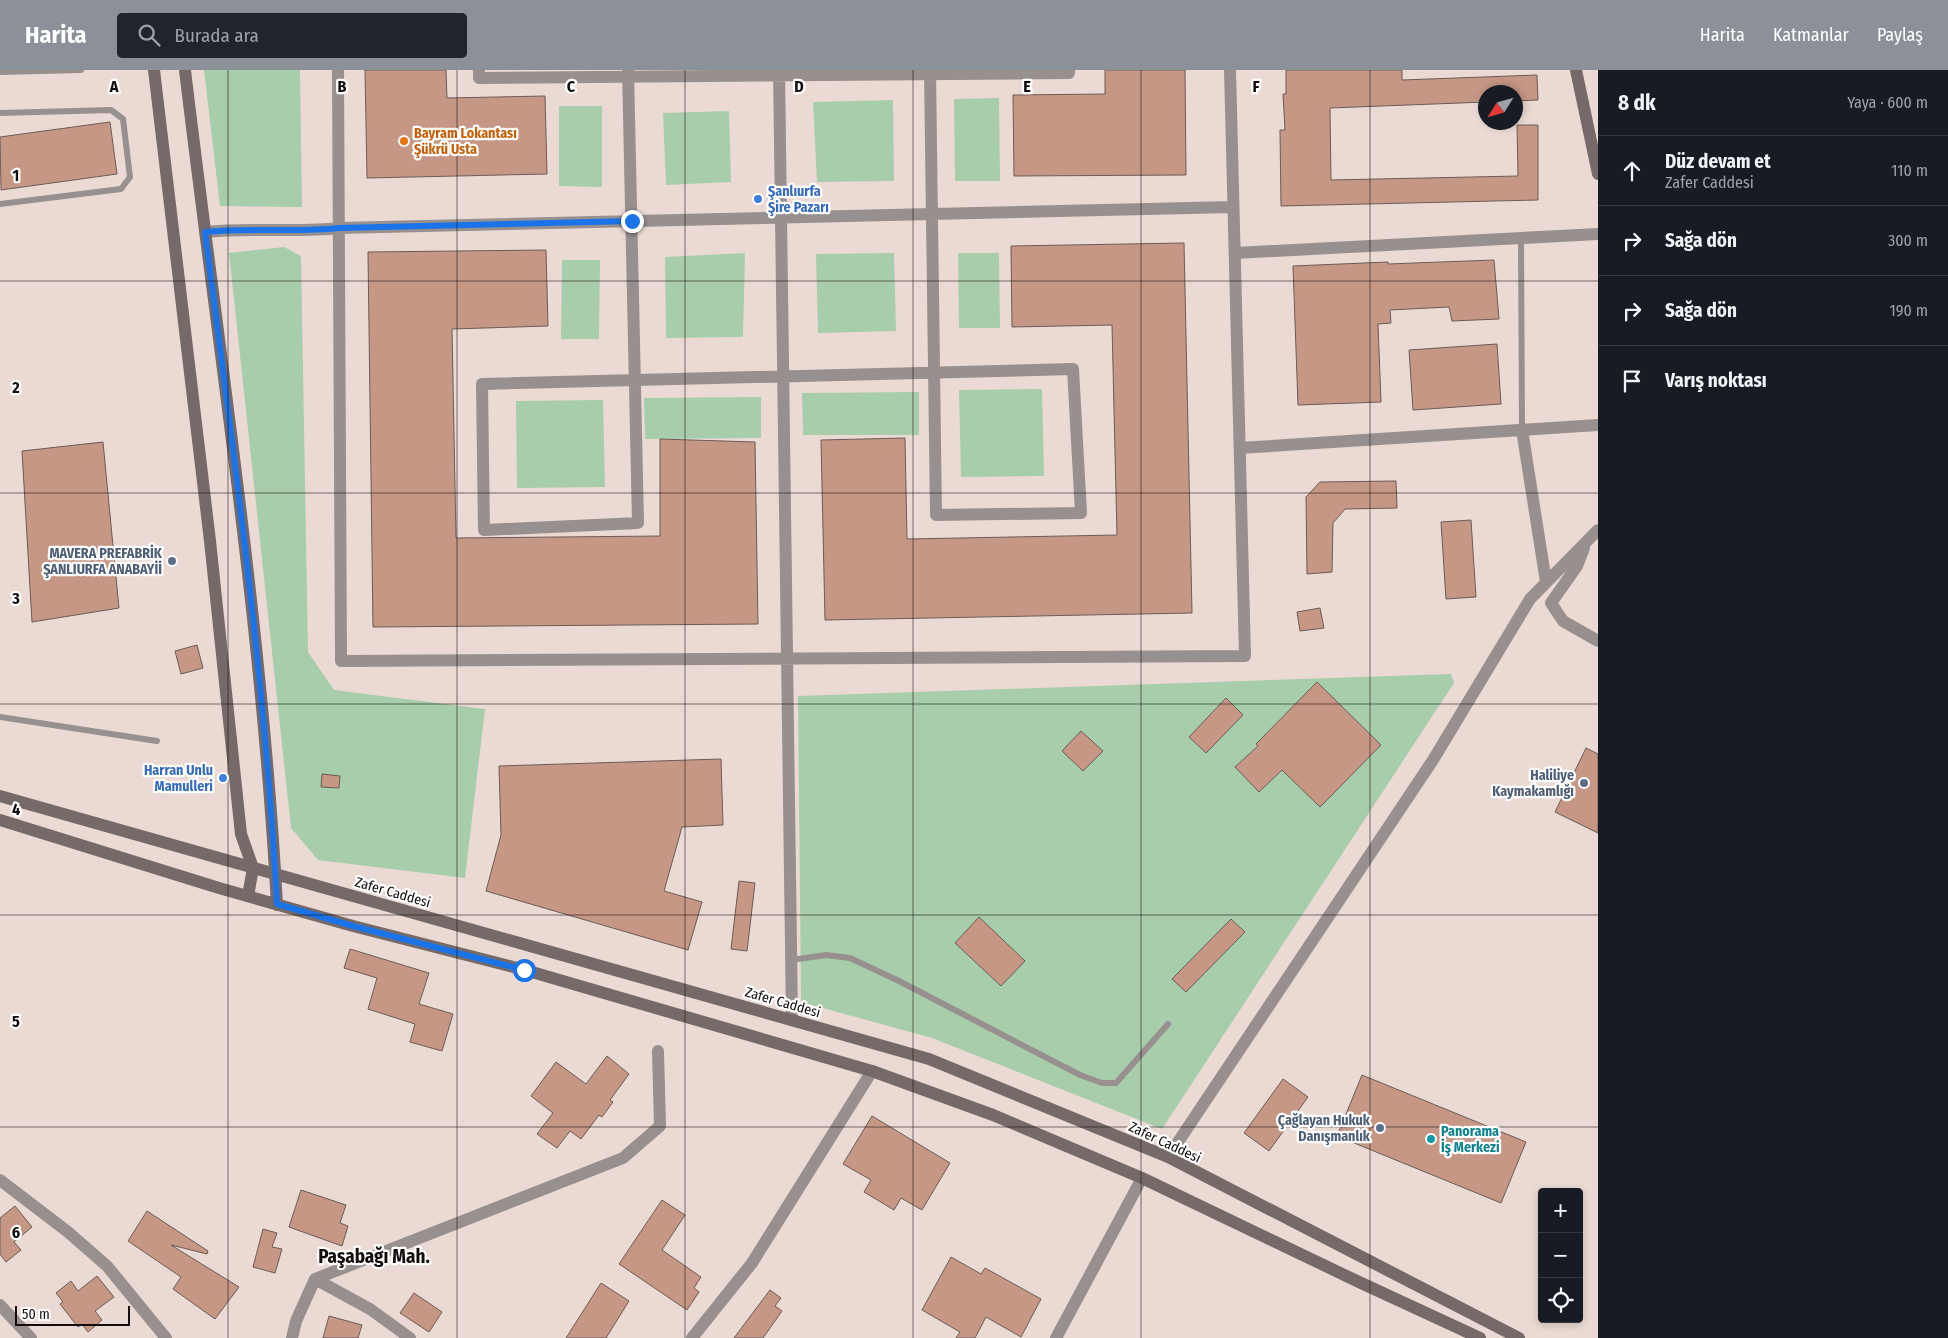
<!DOCTYPE html>
<html lang="tr">
<meta charset="utf-8">
<style>
:root{--surface:#171b24;--page:#20242c;--text:#f1f3f6;--muted:#9ea1a6;--line:#363941;--accent:#8c9099}
body{margin:0;font-family:"Fira Sans Condensed",sans-serif;background:var(--page);color:var(--text)}
.controls{position:absolute;right:15px;bottom:15px;display:grid;overflow:hidden;border-radius:5px;box-shadow:0 2px 8px #0003}
.controls button{width:45px;height:45px;display:grid;place-items:center;padding:0;border:0;border-bottom:1px solid var(--line);background:var(--surface);color:var(--text);font:25px sans-serif}
.compass{position:absolute;left:1478px;top:15px;width:45px;height:45px;border-radius:50%;background:var(--surface);box-shadow:0 2px 8px #0003;rotate:233deg}
.scale{position:absolute;left:15px;bottom:12px;width:115px;box-sizing:border-box;padding-left:5px;border:2px solid #120d0b;border-top:0;font-size:14px;line-height:18px;white-space:nowrap;color:#120d0b;-webkit-text-stroke:4px #fff;paint-order:stroke}
.stop{position:absolute;width:15px;height:15px;margin:-11px;border:4px solid #1a73e8;border-radius:50%;background:#fff}
.stop.end{background:#1a73e8;border-color:#fff;box-shadow:0 1px 5px #0008}
.list{margin:0;padding:0;list-style:none}
h2{display:flex;justify-content:space-between;align-items:center;height:65px;margin:0;padding:0 20px;font-size:21px}
h2 small{font-size:16px;font-weight:400;color:var(--muted)}
.list li{display:grid;grid-template-columns:32px 1fr auto;gap:15px;align-items:center;box-sizing:border-box;height:70px;padding:0 20px;border-top:1px solid var(--line)}
.list b{display:block;font-size:19px;white-space:nowrap}
.list p{margin:0;font-size:16px;white-space:nowrap;color:var(--muted)}
.list em{font-size:16px;font-style:normal;color:var(--muted)}
.icon{flex:none;width:28px;height:28px;fill:none;stroke:currentColor;stroke-width:2;stroke-linecap:round;stroke-linejoin:round}
.map{position:relative;flex:none;width:1598px;height:1268px;overflow:hidden}
header{display:flex;align-items:center;gap:30px;box-sizing:border-box;height:70px;padding:0 25px;background:var(--accent);color:#fff}
header strong{font-size:24px}
nav{display:flex;gap:28px;margin-inline-start:auto;font-size:18px}
.search{width:350px;height:45px;background:var(--page);display:flex;align-items:center;gap:12px;box-sizing:border-box;padding:0 18px;border-radius:5px;color:var(--muted);font-size:19px}
main{display:flex}
aside{flex:1;background:var(--surface)}
.map>svg:first-child{display:block}
.green{fill:#a8cdab}
.building{fill:#c79786;stroke:#6a5c57}
.lines{fill:none;stroke-linecap:round;stroke-linejoin:round}
.service{stroke:#97908e;stroke-width:6}
.minor{stroke:#97908e;stroke-width:12}
.secondary{stroke:#756a67;stroke-width:12}
.route{stroke:#1a73e8;stroke-width:6}
.grid{fill:none;stroke:#120d0b;stroke-width:1;stroke-opacity:0.55}
.food-dot{fill:#e8710a;stroke:#fff;stroke-width:2}
.shop-dot{fill:#3f7fe0;stroke:#fff;stroke-width:2}
.service-dot{fill:#5c6f8a;stroke:#fff;stroke-width:2}
.culture-dot{fill:#0f9aa8;stroke:#fff;stroke-width:2}
.labels{text-anchor:middle;stroke-width:4.5;stroke-linejoin:round;paint-order:stroke}
.food-label{font-size:14px;font-weight:bold;fill:#c56008;stroke:#fff;text-anchor:start}
.shop-label{font-size:14px;font-weight:bold;fill:#366cbe;stroke:#fff;text-anchor:start}
.service-label{font-size:14px;font-weight:bold;fill:#4e5e75;stroke:#fff;text-anchor:end}
.street-label{font-size:14px;fill:#120d0b;stroke:#fff}
.culture-label{font-size:14px;font-weight:bold;fill:#0d838f;stroke:#fff;text-anchor:start}
.district-label{font-size:19px;font-weight:bold;fill:#120d0b;stroke:#fff}
.grid-label{font-size:16px;text-anchor:middle;font-weight:bold;fill:#120d0b;stroke:#fff;stroke-width:4.5;stroke-linejoin:round;paint-order:stroke}
</style>
<header>
<strong>Harita</strong>
<div class="search"><svg class="icon" aria-label="search" viewBox="0 0 24 24"><circle cx="10" cy="10" r="6"/><path d="M15 15l6 6"/></svg>Burada ara</div>
<nav><a>Harita</a><a>Katmanlar</a><a>Paylaş</a></nav>
</header>
<main>
<div class="map">
<svg width="1598" height="1268" viewBox="0 0 1598 1268">
<rect width="100%" height="100%" fill="#ebdad4"/>
<!-- green -->
<path class="green" d="M204 0H300L302 137 220 136Z
M999 28 1000 111H955L954 29Z
M893 30 894 111 817 112 813 32Z
M559 36H602V117L559 116Z
M729 41 731 112 666 115 663 43Z
M284 177 301 186 308 582 334 620 485 639 465 808 318 790 291 758 229 183Z
M745 183 743 267 666 268 665 187Z
M894 183 896 261 818 263 816 184Z
M958 183H999L1000 258H959Z
M562 190H600L599 269H561Z
M1042 319 1044 406 961 407 959 320Z
M919 322V365H803L802 323Z
M761 327V368L645 369 644 328Z
M603 330 605 417 517 418 516 331Z
M1451 604 1454 613 1162 1059 932 968 801 932 798 626Z"/>
<!-- building -->
<path class="building" d="M365 0H446L447 28 545 26 547 104 367 108Z
M1105 0H1185L1186 105 1014 106 1013 25 1105 24Z
M1286 0H1402V10L1537 5 1538 30 1516 31V22H1486V32L1330 38 1331 110 1518 106 1517 55H1538V130L1281 136 1280 60H1285L1283 24H1286Z
M110 52 117 104 1 120 0 67Z
M1184 173 1192 543 825 550 821 370 905 368 907 469 1117 465 1112 255 1012 257 1011 176Z
M546 180 548 256 452 259 456 468 660 466V369L755 372 758 554 373 557 368 182Z
M1494 190 1499 249 1452 251 1449 237 1390 240 1391 253 1378 254 1381 332 1298 335 1293 196 1388 192V194Z
M1497 274 1501 334 1413 340 1409 280Z
M103 372 119 538 32 552 22 381Z
M1396 411 1397 438 1345 439 1333 453 1332 502 1307 504 1306 427 1320 412Z
M1471 450 1476 527 1446 529 1441 452Z
M1320 538 1324 558 1300 561 1297 542Z
M197 575 203 598 181 604 175 581Z
M1317 612 1381 675 1320 737 1282 700 1259 722 1235 697 1258 676 1256 674Z
M1226 628 1243 645 1206 683 1189 667Z
M1081 661 1103 681 1083 701 1062 681Z
M1586 678 1598 684V763L1555 742Z
M721 689 723 755 682 757 664 821 702 832 688 880 486 821 501 765 499 696Z
M322 704 340 706 339 718 321 717Z
M739 811 755 813 747 881 731 879Z
M979 847 1025 891 1001 916 955 873Z
M1231 849 1245 862 1186 922 1172 909Z
M350 879 429 903 419 934 453 944 442 981 410 972 415 954 368 939 377 908 344 898Z
M607 986 629 1004 610 1030 613 1032 602 1047 599 1045 581 1069 570 1061 557 1078 537 1064 553 1043 531 1026 556 992 586 1014Z
M1362 1005 1526 1072 1501 1133 1337 1066Z
M1283 1009 1308 1027 1269 1081 1244 1063Z
M872 1046 950 1093 922 1140 901 1128 894 1140 864 1122 871 1110 843 1094Z
M301 1120 346 1135 340 1153 348 1156 342 1176 289 1157Z
M662 1130 685 1145 662 1180 701 1207 694 1218 699 1222 687 1240 619 1194Z
M15 1136 32 1157 14 1172 21 1180 6 1192 0 1184V1148Z
M147 1141 208 1181 207 1184 171 1175 239 1217 215 1249 173 1219 181 1207 128 1171Z
M263 1159 277 1163 272 1177 282 1179 275 1203 253 1197Z
M951 1187 981 1204 985 1198 1041 1229 1021 1267 986 1247 975 1268H956L960 1262 922 1240Z
M97 1206 114 1227 95 1241 102 1250 88 1262 82 1254 78 1257 60 1234 63 1232 56 1223 71 1211 78 1221Z
M601 1213 629 1231 606 1268H566Z
M770 1220 781 1228 775 1236 782 1241 763 1268H734Z
M414 1223 442 1242 429 1262 400 1243Z
M329 1246 362 1255 358 1268H323Z"/>
<g class="lines">
<!-- service -->
<path class="service" d="M0 2 81 0
M0 43 111 40 123 49 130 107 121 119 0 134
M1521 168 1522 360
M0 647 157 671
M791 890 826 885 850 888 899 911 1080 1005 1102 1013H1116L1168 954"/>
<!-- minor -->
<path class="minor" d="M338 0 341 591 1245 586 1230 0
M479 0V8L1069 3V0
M628 0 638 453 484 460 482 314C679 309 876 304 1073 299L1081 443 936 445 930 0
M779 0 792 950
M205 162C250 157 294 163 339 158L1233 137
M1235 183 1598 164
M1522 360 1546 512
M1240 378 1598 355
M1584 478 1577 496 1551 533 1563 551 1598 571
M1168 1087 1433 690 1530 529 1598 460
M0 1110 68 1162 107 1196 166 1268
M315 1209 370 1239 410 1268
M0 1235 31 1268
M292 1268 296 1251 315 1209 623 1088 660 1056 658 981
M692 1268 752 1193 872 1001
M1056 1268 1142 1108"/>
<!-- secondary -->
<path class="secondary" d="M154 0 210 471 241 764 253 798 248 826
M185 0C218 278 262 555 277 835
M1576 0 1598 104
M0 726 929 989 1168 1087 1519 1268
M0 750 219 818 353 856 525 900 872 1001 993 1045 1142 1108 1359 1212 1480 1268"/>
</g>
<g class="lines">
<!-- route -->
<path class="route" d="M524 900 353 856 277 834C265 609 234 385 205 162 250 157 294 163 339 158L632 151"/>
</g>
<!-- grid -->
<path class="grid" d="M228 0V1268M457 0V1268M685 0V1268M913 0V1268M1141 0V1268M1370 0V1268M0 211H1598M0 423H1598M0 634H1598M0 845H1598M0 1057H1598"/>
<!-- markers -->
<circle class="food-dot" cx="404" cy="71" r="5"/>
<g class="shop-dot">
<circle cx="758" cy="129" r="5"/>
<circle cx="223" cy="708" r="5"/>
</g>
<g class="service-dot">
<circle cx="172" cy="491" r="5"/>
<circle cx="1584" cy="713" r="5"/>
<circle cx="1380" cy="1058" r="5"/>
</g>
<circle class="culture-dot" cx="1431" cy="1069" r="5"/>
<g class="labels">
<!-- food labels -->
<g class="food-label">
<text x="414" y="68">Bayram Lokantası<tspan x="414" dy="16">Şükrü Usta</tspan></text>
</g>
<!-- shop labels -->
<g class="shop-label">
<text x="768" y="126">Şanlıurfa<tspan x="768" dy="16">Şire Pazarı</tspan></text>
<text x="213" y="705" text-anchor="end">Harran Unlu<tspan x="213" dy="16">Mamulleri</tspan></text>
</g>
<!-- service labels -->
<g class="service-label">
<text x="162" y="488">MAVERA PREFABRİK<tspan x="162" dy="16">ŞANLIURFA ANABAYİİ</tspan></text>
<text x="1574" y="710">Haliliye<tspan x="1574" dy="16">Kaymakamlığı</tspan></text>
<text x="1370" y="1055">Çağlayan Hukuk<tspan x="1370" dy="16">Danışmanlık</tspan></text>
</g>
<!-- street labels -->
<g class="street-label">
<text transform="translate(393 822) rotate(16)" y="5">Zafer Caddesi</text>
<text transform="translate(783 932) rotate(16)" y="5">Zafer Caddesi</text>
<text transform="translate(1165 1072) rotate(25)" y="5">Zafer Caddesi</text>
</g>
<!-- culture labels -->
<g class="culture-label">
<text x="1441" y="1066">Panorama<tspan x="1441" dy="16">İş Merkezi</tspan></text>
</g>
<!-- district labels -->
<g class="district-label">
<text x="374" y="1193">Paşabağı Mah.</text>
</g>
</g>
<g class="grid-label">
<text x="114" y="22">A</text>
<text x="342" y="22">B</text>
<text x="571" y="22">C</text>
<text x="799" y="22">D</text>
<text x="1027" y="22">E</text>
<text x="1256" y="22">F</text>
<text x="16" y="111">1</text>
<text x="16" y="323">2</text>
<text x="16" y="534">3</text>
<text x="16" y="745">4</text>
<text x="16" y="957">5</text>
<text x="16" y="1168">6</text>
</g>
</svg>
<div class="controls">
<button>+</button>
<button>−</button>
<button><svg class="icon" aria-label="locate" viewBox="0 0 24 24"><circle cx="12" cy="12" r="6"/><path d="M12 2v4M12 18v4M2 12h4M18 12h4"/></svg></button>
</div>
<svg class="compass" viewBox="-18 -18 36 36"><path d="M0-13l5 13h-10z" fill="#e53935"/><path d="M0 13l5-13h-10z" fill="#9ea1a6"/></svg>
<div class="scale">50 m</div>
<div class="stop" style="left:524px;top:900px"></div>
<div class="stop end" style="left:632px;top:151px"></div>
</div>
<aside>
<h2>8 dk<small>Yaya · 600 m</small></h2>
<ul class="list">
<li><svg class="icon" aria-label="ahead" viewBox="0 0 24 24"><path d="M12 20V5M6 11l6-6 6 6"/></svg><div><b>Düz devam et</b><p>Zafer Caddesi</p></div><em>110 m</em></li>
<li><svg class="icon" aria-label="right" viewBox="0 0 24 24"><path d="M7 20v-9h11M14 6l5 5-5 5"/></svg><div><b>Sağa dön</b></div><em>300 m</em></li>
<li><svg class="icon" aria-label="right" viewBox="0 0 24 24"><path d="M7 20v-9h11M14 6l5 5-5 5"/></svg><div><b>Sağa dön</b></div><em>190 m</em></li>
<li><svg class="icon" aria-label="arrive" viewBox="0 0 24 24"><path d="M6 21V4h12l-3 4 3 4H6"/></svg><div><b>Varış noktası</b></div></li>
</ul>
</aside>
</main>
